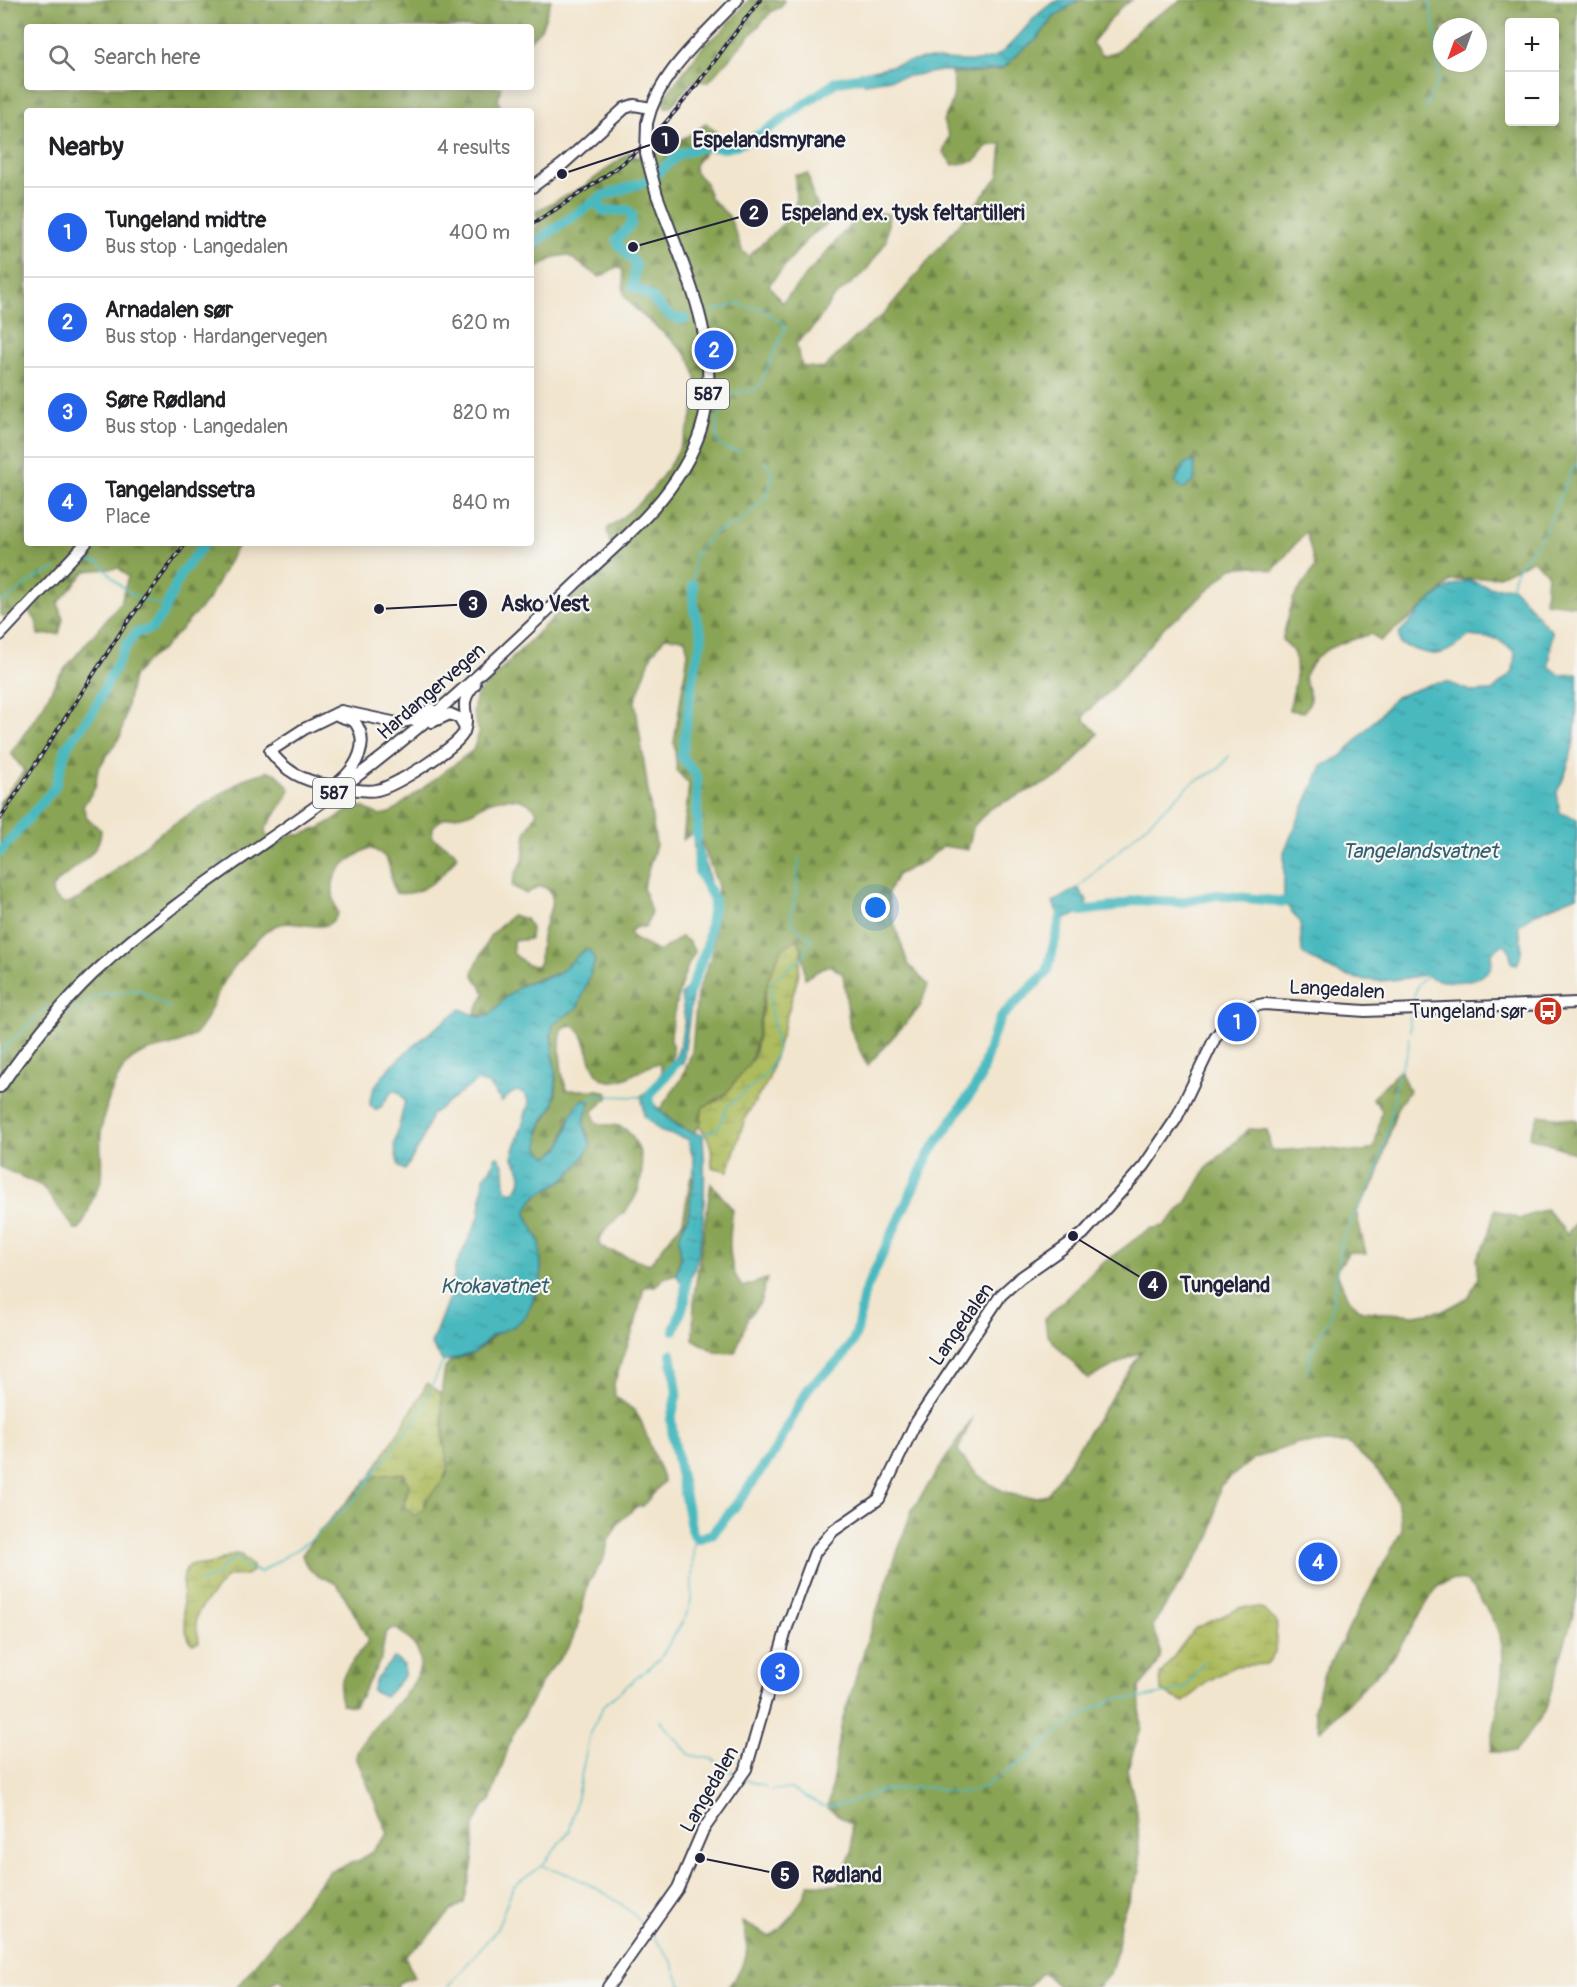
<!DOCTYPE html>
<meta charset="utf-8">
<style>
:root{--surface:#fff;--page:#f2f2f2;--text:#202124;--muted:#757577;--line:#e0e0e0;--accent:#2563eb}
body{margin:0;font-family:Pangolin,sans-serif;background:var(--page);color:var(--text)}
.controls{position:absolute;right:18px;top:18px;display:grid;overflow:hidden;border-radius:6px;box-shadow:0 3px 15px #0003}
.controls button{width:54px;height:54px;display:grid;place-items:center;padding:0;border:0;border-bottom:2px solid var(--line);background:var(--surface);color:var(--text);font:30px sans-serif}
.compass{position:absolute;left:1433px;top:18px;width:54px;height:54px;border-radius:50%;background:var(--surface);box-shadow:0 3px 15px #0003;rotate:221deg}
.you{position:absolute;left:876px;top:908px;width:21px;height:21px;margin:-15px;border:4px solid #fff;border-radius:50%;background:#1a73e8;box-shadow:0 0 0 9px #1a73e833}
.badge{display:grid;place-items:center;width:39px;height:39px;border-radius:50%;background:var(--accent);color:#fff;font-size:20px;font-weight:700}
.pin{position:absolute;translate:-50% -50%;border:3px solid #fff;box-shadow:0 2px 6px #0006}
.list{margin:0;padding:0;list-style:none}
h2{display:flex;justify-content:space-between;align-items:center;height:78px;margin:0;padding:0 24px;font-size:26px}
h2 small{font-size:20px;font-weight:400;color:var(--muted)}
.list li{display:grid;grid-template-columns:39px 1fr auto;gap:18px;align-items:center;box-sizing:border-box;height:90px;padding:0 24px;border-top:2px solid var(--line)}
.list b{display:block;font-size:22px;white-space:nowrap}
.list p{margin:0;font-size:20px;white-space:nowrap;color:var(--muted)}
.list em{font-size:20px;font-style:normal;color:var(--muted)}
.icon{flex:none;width:33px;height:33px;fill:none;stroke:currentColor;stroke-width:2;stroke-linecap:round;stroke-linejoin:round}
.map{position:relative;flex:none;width:1577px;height:1987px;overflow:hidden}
.search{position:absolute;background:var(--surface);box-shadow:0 3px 15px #0003;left:24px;top:24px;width:510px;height:66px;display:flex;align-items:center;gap:15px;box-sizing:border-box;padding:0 21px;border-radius:6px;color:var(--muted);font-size:22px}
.panel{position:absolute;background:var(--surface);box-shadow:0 3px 15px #0003;left:24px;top:108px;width:510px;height:438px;border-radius:6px}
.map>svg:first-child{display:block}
.forest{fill:url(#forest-firs);stroke:#566348;stroke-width:1.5;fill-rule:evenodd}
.wetland{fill:url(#wetland-marsh);stroke:#686f4c;stroke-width:1.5}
.water{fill:url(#water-ripples);stroke:#366e7d;stroke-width:1.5}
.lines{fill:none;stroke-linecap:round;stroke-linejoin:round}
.stream{stroke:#49b9bf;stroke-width:1.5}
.river{stroke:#49b9bf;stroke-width:10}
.major-casing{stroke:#413f51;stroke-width:14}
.major{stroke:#fff;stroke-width:10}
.rail-casing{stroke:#22223b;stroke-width:4}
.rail{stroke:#f6f6f2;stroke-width:1.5;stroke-dasharray:4.5;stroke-linecap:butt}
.major-bridge-casing{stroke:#413f51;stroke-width:14;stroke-linecap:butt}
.major-bridge{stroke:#fff;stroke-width:10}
.labels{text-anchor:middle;stroke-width:4.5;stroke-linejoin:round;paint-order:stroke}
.shield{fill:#f6f6f2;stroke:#626272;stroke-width:1.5}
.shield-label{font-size:18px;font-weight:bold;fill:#22223b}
.street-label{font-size:20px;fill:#22223b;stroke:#f6f6f2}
.poi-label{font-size:20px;fill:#22223b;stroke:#f6f6f2;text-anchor:end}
.water-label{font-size:21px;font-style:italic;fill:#325e70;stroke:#f6f6f2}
.leader{fill:none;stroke:#22223b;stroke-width:2}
.callout-dot{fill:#22223b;stroke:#f6f6f2;stroke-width:2}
.mark-label{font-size:18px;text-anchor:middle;font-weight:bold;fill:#fff}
.callout-label{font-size:21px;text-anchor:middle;font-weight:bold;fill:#22223b;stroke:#f6f6f2;stroke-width:4.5;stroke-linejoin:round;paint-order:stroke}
</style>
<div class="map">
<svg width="1577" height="1987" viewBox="0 0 1577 1987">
<defs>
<pattern id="forest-firs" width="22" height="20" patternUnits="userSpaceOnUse" patternTransform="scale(1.5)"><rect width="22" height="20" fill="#8aa455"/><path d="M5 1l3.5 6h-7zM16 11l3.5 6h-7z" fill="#708548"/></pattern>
<pattern id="wetland-marsh" width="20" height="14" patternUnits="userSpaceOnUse" patternTransform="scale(1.5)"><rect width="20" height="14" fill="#aebc5e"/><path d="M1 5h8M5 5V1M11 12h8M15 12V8" fill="none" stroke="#95a153"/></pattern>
<pattern id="water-ripples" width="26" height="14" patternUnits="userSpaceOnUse" patternTransform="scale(1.5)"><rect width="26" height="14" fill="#49b9bf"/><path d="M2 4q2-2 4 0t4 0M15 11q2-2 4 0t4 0" fill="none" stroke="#3c969c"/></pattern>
</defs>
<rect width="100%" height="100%" fill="#f6f6f2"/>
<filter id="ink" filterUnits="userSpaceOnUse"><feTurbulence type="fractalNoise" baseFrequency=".0167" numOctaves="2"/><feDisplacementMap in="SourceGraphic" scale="12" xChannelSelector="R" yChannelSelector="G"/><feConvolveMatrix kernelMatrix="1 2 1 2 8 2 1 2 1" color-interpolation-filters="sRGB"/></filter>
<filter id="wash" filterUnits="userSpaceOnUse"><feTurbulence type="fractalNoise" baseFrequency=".008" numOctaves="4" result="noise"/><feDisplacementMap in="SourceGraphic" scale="24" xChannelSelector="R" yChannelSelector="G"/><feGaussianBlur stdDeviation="1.35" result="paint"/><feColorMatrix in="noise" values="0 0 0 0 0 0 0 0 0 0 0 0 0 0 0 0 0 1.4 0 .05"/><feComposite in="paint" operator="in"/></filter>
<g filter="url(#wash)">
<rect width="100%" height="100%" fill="#f2e5ce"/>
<!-- forest -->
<path class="forest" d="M0 0H551L542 27 531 40V27H27V87H501L498 101 503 111H27V543H239L208 600 162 650 151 657 133 676 121 735 98 769 95 788 83 806 87 818 101 830C101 857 66 870 52 888L53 896 64 904 79 899 161 832 246 778 269 771 277 774 290 789 287 797 265 829 266 835 277 845 291 834 300 835 320 828 354 807H362L379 815 390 813 473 750 479 733 473 711 477 694 609 561 612 552 607 529C620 519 634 509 645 497 674 467 714 397 688 357 674 337 635 314 625 296 621 289 626 278 622 270L618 266 600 277 567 255 555 257 531 272V233L539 223 536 212 538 210 583 187 630 152 637 157C653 153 695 135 706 123L717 133 716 137 695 165 694 171 706 183 710 198 729 216 743 252 749 256 785 222 796 203 795 175 808 174 813 198 824 213 827 224 808 238 769 285 782 303 863 210 889 214 886 242 865 272 832 299 816 324 796 344 802 366 823 369 857 336 883 315 999 176 1002 144 987 146 975 161 953 165 943 152 949 136 943 121C952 105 958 91 951 73H978L1005 67 1018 53 1036 40 1054 17 1079 0H1132L1121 7 1092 43 1102 56 1117 51 1145 23 1181 0H1577V606L1545 602 1547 573 1533 560 1499 576 1451 581 1434 599 1380 641 1371 634C1341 644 1318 645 1304 677L1311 700 1304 712 1289 710C1294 687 1306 655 1282 640L1293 599 1315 567 1306 531 1273 571 1254 566 1232 568 1180 616 1166 625 1111 690 1086 713 1084 719 1098 734 1063 775 989 809 973 827 968 850 943 846 926 860 897 875 888 893 891 914 908 964 928 985 920 1007 867 1066 850 1028 843 974 829 965 805 978 802 948 797 939C788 952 772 967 768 982 751 1035 767 1078 703 1107L700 1126 693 1133 667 1119 659 1110 681 1080 692 1052 697 994 712 954 718 886 696 826 692 833 683 840 689 784 677 771 674 742 688 653 685 639 665 637 652 654 635 701 656 845 643 887 651 912 646 927H636L630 932 634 939 659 952 681 937 688 941 695 952C682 973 672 1013 671 1038 671 1043 673 1047 673 1052 672 1070 658 1089 643 1098L640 1097 652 1087 662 1072 659 1063C643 1066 626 1083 610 1081 584 1078 593 1033 571 1025 567 1026 565 1026 563 1029 557 1038 561 1082 568 1090H600L608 1094V1098L593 1111 595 1121C604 1129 617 1120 628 1132 648 1153 645 1188 627 1209 617 1221 602 1227 599 1244L602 1248 650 1264 683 1221 691 1176 694 1177 688 1216 679 1237 681 1257 676 1274 664 1278 655 1286 644 1287 635 1325 614 1383 615 1396 635 1411 641 1421 664 1481 643 1506 636 1507 619 1522 609 1539 604 1558 588 1584 578 1625 569 1647 544 1678 512 1737 490 1801 482 1809 474 1826 473 1863 464 1903 451 1911 424 1941 405 1956 414 1977 400 1982 396 1987H286L279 1979 267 1987H237L329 1871 360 1860 371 1852 388 1834 356 1757C365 1715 466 1673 395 1628L389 1630 385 1635 381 1659 358 1701 353 1706 342 1704C331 1681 356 1659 368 1641 367 1636 340 1586 336 1584 320 1574 308 1576 302 1555L315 1536 371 1476 404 1473 409 1485 404 1500 424 1508 429 1495 447 1475 441 1394 445 1368 451 1361 474 1353 533 1302 541 1281 540 1242 526 1214C534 1186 556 1191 571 1173 578 1165 586 1154 591 1145L583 1123 590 1102 568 1122 562 1144 552 1155 544 1156C528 1136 548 1120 554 1104 562 1078 547 1050 553 1024L578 1007 591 966 583 951 562 972 528 982 515 990 489 1016 474 1015 485 993 473 974 474 969 490 936 512 915 526 919 531 928 530 939 513 941V953L527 965 537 966 540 962C540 952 541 939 544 929 547 915 563 889 539 886L526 894 512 886 515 874 523 861 526 832 537 812C530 798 505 796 491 801 483 804 478 809 471 812 455 819 447 812 433 827L432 837 454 851 457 856C443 877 422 897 396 893 386 876 398 857 369 848 338 865 324 877 338 913 326 941 296 914 273 927 257 935 229 972 220 989 212 1003 208 1021 196 1033 177 1051 144 1044 126 1065 112 1083 104 1111 101 1133 99 1150 104 1167 100 1184 98 1189 94 1194 92 1200 88 1210 87 1220 79 1229H75L42 1186 0 1167V802L24 771 11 753 42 708 58 677 121 602 128 577 119 568 86 571 58 603 63 619 59 634 38 635 36 620 25 608 6 618 0 614ZM1510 22H1554V122H1510ZM1442 27H1478V63H1442Z
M749 0H784V2L781 7 772 11 708 82 693 81 670 107H665L663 99 705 44 722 31Z
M1400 1070 1409 1091 1397 1108 1376 1181 1356 1211 1366 1254 1349 1252 1336 1271 1348 1298 1362 1311 1415 1315 1445 1310 1469 1297 1478 1277 1476 1259 1486 1243 1495 1209 1519 1219 1546 1209 1567 1234 1577 1221V1601L1545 1712 1515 1752H1490C1494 1726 1506 1670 1502 1645 1497 1621 1481 1599 1466 1581L1451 1580 1437 1587 1394 1656 1320 1731 1314 1710 1323 1676 1402 1530 1397 1500 1380 1473 1348 1443H1298L1253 1459 1220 1486 1211 1537 1152 1626C1168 1657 1161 1662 1139 1687L1141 1729 1127 1770 1137 1811 1140 1871 1120 1921 1118 1948 1110 1973 1098 1987H1059L1043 1972 1028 1987H728C747 1963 751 1953 743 1922L770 1937C789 1923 801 1905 809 1884L839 1885 852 1851 851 1824 828 1808 842 1722 875 1616 912 1510 973 1417 958 1450C975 1480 1013 1505 1047 1495L1142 1351 1088 1379 1047 1335 1045 1319 1099 1266 1149 1229 1164 1226 1186 1203 1206 1169 1249 1129 1267 1130 1271 1150C1288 1152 1301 1148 1318 1148 1340 1148 1351 1156 1374 1149L1382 1110 1372 1098Z
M1539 1115 1577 1120V1154L1529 1137Z
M711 1183 733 1210C729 1237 726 1264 742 1287L767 1279 760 1303 748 1318 735 1353 715 1352 693 1339 694 1296Z"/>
<!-- wetland -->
<path class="wetland" d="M797 939 802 948 798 977 768 1081 746 1116 728 1171 712 1167 711 1144 700 1126 703 1107 722 1099 754 1057 768 980 781 950Z
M427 1383 441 1394 443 1440 448 1467 442 1482 425 1501 424 1508 414 1516 404 1505 409 1485 404 1473 371 1476C389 1444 411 1416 427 1383Z
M236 1554 241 1555 252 1566V1571L246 1575 228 1576C221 1584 197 1609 196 1618 195 1626 199 1634 199 1642L192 1644C183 1635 179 1577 187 1567 191 1562 199 1565 204 1565 215 1564 225 1557 236 1554Z
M1242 1607 1261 1608 1277 1622 1275 1652 1267 1664 1235 1666 1208 1681 1184 1702 1161 1691 1160 1675 1194 1629Z"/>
<!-- water -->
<path class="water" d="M1059 0H1079L1054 17 1036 40 1018 53 1005 67 983 72 941 71 865 83 857 77 861 72C883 70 903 61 925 59 945 58 980 67 998 55 1020 41 1030 14 1059 0Z
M1194 461 1195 480 1184 489 1175 482 1184 464Z
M1469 580 1492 588 1512 587C1527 600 1536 617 1552 631L1549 666 1560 675 1577 674C1577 718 1577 754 1557 792L1560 813 1577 819V896L1536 913 1518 925C1521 935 1524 954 1517 964L1512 963 1509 949 1504 944 1491 953 1492 965C1483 985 1440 985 1425 975 1387 982 1361 986 1326 967 1318 962 1309 959 1302 953L1300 922 1284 902V852L1322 766 1342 756 1396 697 1431 684 1447 682 1473 692 1492 691 1513 672 1515 652 1497 639 1469 636C1439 660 1435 657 1400 644L1399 634C1421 609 1436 589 1469 580Z
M696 825 714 899C698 878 690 851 696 825Z
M1078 888 1087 901C1084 912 1071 918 1060 920L1053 902Z
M589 950 595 961 578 1007 553 1024 551 1036 556 1080 554 1104 539 1128V1149L547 1157C572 1149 563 1112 584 1099L590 1102 583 1123 591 1145C587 1152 574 1171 568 1176 551 1190 532 1191 526 1214L540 1242 541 1272V1281L526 1316 514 1326 491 1336 474 1353 443 1362 431 1344 451 1292 455 1268 479 1217 484 1178 494 1163V1158L498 1156 504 1167 505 1189 511 1193C527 1185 521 1168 512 1157L529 1103C523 1084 512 1091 502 1102L488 1084 477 1081 431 1115 421 1143 405 1170 399 1167 394 1147 405 1101 399 1092 392 1091 381 1107 375 1110 370 1105C368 1074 434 1031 456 1012L461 1009 479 1017 489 1016 506 997 522 985 558 974 583 951Z
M694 982 683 1062 669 1074 679 1049 685 1020 681 995Z
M648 1097C664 1116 678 1131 703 1135 705 1168 708 1264 684 1287L676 1274 681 1257 679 1237 688 1216 693 1186 694 1161 688 1139 662 1132 644 1116 642 1100Z
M394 1658 404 1665V1676L385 1697 372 1691 377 1677Z"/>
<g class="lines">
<!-- stream -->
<path class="stream" d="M1424 109 1439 81 1436 35 1429 0
M712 312 739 303 746 307 761 308 784 325 785 330C777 342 762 384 757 389 751 394 745 389 739 392 718 399 714 425 718 443L728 450 741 451
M77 560 99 562C112 577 124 593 144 600 152 603 159 603 167 608
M693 585 694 555 714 533 743 520 766 497 772 479 771 468 764 461
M1512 587C1513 564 1535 550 1545 531 1557 508 1562 485 1577 463
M0 600 5 601 35 578 56 569
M1078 888 1192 783 1219 769 1229 756
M1412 1003 1418 984 1427 976
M68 1015 97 995 138 990 170 1008
M1410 1015V1031
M0 1053 48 1006
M589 1100 598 1096 648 1097
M703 1135 719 1127 727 1107 767 1073 775 1056 778 1049 770 1005 772 981 803 956 812 939 793 925 791 914 796 893 799 858
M1308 1372 1311 1354 1330 1317 1342 1240 1377 1171 1390 1121 1398 1073 1408 1052 1409 1038
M200 1582 218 1575 223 1566 237 1557 245 1567 261 1572 311 1540 355 1499 418 1415 443 1362
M661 1657 686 1616 691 1601 694 1537
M660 1721 690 1755 712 1759 737 1775
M744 1779 766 1787
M771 1790 791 1789 820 1805 830 1807 852 1802 882 1790 931 1787 957 1794 980 1789 1029 1757 1067 1725 1094 1708 1118 1698H1143L1185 1689 1204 1661
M645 1927C625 1901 574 1873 542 1866L570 1830 590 1733 604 1705 659 1659
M652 1935 671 1960 681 1985 685 1987
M448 1987 497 1929 513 1887 541 1866"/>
<!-- river -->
<path class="river" d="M596 201 603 211 627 210 632 214 631 225 617 239 618 244 636 264 633 286C639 290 647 293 651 297 661 307 668 320 685 319
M531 245 603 196 650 180 679 154 705 146 725 148 745 142 764 132 836 82 871 75
M693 585 694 608 702 637 692 681 682 757 697 776V839
M0 852 55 787 67 746 94 710 126 646 136 633 151 629 163 614 180 575 205 543
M1081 911 1113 907 1136 900 1181 902 1217 895 1284 902
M689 993 707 946 714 899 699 872 698 854
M651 1110 648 1097 675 1064
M674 1330 685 1301 686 1273
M671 1354 677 1392 671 1419 673 1437 692 1532 697 1539 712 1534 736 1505 775 1451 808 1388 840 1360 852 1343 857 1331 864 1294 929 1154 979 1081 994 1032 1002 1016 1047 972 1060 920"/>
</g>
</g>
<g filter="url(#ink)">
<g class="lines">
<!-- major casing -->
<g class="major-casing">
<path id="major" d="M647 123C658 73 704 36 737 0
M531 188 563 164 625 108 634 105 651 108
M0 635 86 543
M432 722 450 714 459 718 465 728
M339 782C357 767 371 742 354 721L339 716
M327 785C302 780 286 772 270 751L304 729 341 711 397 723 416 719 431 709
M349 789C358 790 368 792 377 790 394 787 458 747 464 732 472 711 455 707 475 684
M0 1087C27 1047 58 1008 93 974 173 899 269 843 356 777 434 719 505 651 575 584 626 536 687 489 704 418 722 342 682 265 657 195
M608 1987 678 1888 703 1830 746 1769 787 1627 815 1552 833 1531 879 1499 915 1424 1001 1295 1020 1278 1083 1234 1144 1166 1176 1119 1215 1038 1228 1021 1245 1008 1264 1004 1365 1011 1577 1003"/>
</g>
<!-- major -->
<use href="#major" class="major"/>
<!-- rail casing -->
<g class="rail-casing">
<path id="rail" d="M531 225C571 199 612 175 646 143 689 101 723 47 760 0
M0 819 126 624 186 543"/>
</g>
<!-- rail -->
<use href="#rail" class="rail"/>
<!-- major-bridge casing -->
<g class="major-bridge-casing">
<path id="major-bridge" d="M647 123 646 154 657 195"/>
</g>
<!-- major-bridge -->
<use href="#major-bridge" class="major-bridge"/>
</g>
</g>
<!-- icons -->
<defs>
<g id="bus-disc" transform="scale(1.5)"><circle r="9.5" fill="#c8321e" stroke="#f6f6f2"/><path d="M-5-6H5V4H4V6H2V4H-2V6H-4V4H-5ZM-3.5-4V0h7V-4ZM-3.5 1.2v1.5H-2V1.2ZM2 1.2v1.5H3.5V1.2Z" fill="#fff"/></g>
</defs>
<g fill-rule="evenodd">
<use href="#bus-disc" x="1548" y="1011"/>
</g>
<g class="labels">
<!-- shield labels -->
<g class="shield">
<rect x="687" y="379" width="42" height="30" rx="4.5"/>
<rect x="313" y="778" width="42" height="30" rx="4.5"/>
</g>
<g class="shield-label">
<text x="708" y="400">587</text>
<text x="334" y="799">587</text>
</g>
<!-- street labels -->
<g class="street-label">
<text transform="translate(431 691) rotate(-41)" y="7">Hardangervegen</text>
<text transform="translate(1337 989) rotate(3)" y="7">Langedalen</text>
<text transform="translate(961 1324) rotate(-55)" y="7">Langedalen</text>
<text transform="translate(709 1789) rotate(-60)" y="7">Langedalen</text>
</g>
<!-- poi labels -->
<g class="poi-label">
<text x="1527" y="1018">Tungeland sør</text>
</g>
<!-- water labels -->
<g class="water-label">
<text x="1420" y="858">Tangelandsvatnet</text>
<text x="494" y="1293">Krokavatnet</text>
</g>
</g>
<!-- callouts -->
<path class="leader" d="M562 174L665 140M633 247L754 213M379 609L473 604M1073 1236L1153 1285M700 1858L785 1875"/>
<g class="callout-dot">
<circle cx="562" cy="174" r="6"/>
<circle cx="633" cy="247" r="6"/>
<circle cx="379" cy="609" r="6"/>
<circle cx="1073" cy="1236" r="6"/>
<circle cx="700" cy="1858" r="6"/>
<circle cx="665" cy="140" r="15"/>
<circle cx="754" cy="213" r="15"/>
<circle cx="473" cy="604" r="15"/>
<circle cx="1153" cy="1285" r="15"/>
<circle cx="785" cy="1875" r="15"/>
</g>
<g class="mark-label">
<text x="665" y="146">1</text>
<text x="754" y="219">2</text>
<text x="473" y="610">3</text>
<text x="1153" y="1291">4</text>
<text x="785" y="1881">5</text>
</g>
<g class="callout-label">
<text x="769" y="147">Espelandsmyrane</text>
<text x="903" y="220">Espeland ex. tysk feltartilleri</text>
<text x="545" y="611">Asko Vest</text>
<text x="1225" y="1292">Tungeland</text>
<text x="847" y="1882">Rødland</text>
</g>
</svg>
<div class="controls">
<button>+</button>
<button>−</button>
</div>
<svg class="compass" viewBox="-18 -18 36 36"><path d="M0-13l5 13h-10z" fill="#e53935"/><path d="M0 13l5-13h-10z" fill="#757577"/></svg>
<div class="you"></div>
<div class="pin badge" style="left:1237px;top:1022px">1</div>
<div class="pin badge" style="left:714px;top:350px">2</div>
<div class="pin badge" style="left:780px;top:1672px">3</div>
<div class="pin badge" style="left:1318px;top:1562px">4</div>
<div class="search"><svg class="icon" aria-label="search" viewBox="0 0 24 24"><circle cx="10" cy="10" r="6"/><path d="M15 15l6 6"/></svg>Search here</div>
<section class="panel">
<h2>Nearby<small>4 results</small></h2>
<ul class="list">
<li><span class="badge">1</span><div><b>Tungeland midtre</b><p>Bus stop · Langedalen</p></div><em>400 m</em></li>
<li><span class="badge">2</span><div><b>Arnadalen sør</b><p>Bus stop · Hardangervegen</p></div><em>620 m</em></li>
<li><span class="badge">3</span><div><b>Søre Rødland</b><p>Bus stop · Langedalen</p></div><em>820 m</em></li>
<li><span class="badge">4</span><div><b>Tangelandssetra</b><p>Place</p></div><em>840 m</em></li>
</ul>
</section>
</div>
